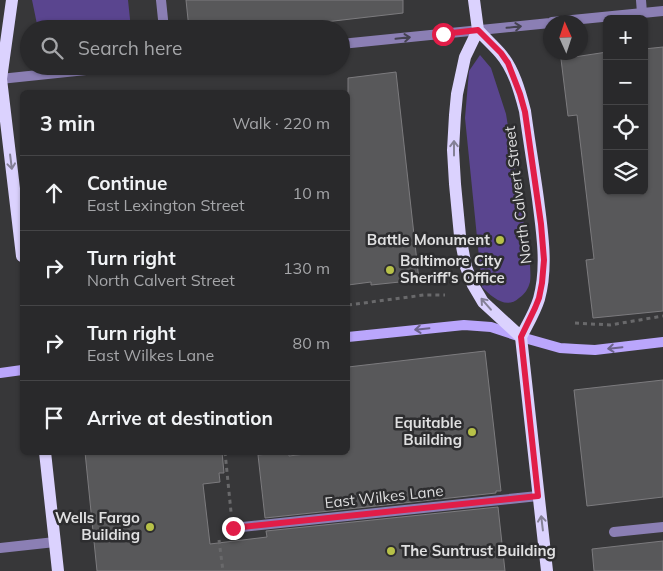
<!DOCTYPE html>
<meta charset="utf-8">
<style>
:root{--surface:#29292b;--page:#353537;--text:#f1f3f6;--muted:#a5a6a9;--line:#454547}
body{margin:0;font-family:Mulish,sans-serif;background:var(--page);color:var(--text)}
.controls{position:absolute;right:15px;top:15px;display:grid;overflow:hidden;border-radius:8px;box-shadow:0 1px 4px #0004}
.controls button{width:45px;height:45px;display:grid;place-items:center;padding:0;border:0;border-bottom:1px solid var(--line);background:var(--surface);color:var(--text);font:25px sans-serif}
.compass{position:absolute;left:543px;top:15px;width:45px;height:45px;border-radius:50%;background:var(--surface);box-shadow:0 1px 4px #0004;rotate:357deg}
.stop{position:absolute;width:15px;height:15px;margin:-11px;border:4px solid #e11d48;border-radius:50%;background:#fff}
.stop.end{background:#e11d48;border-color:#fff;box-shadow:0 1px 5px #0008}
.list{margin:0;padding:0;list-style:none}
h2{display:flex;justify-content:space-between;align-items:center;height:65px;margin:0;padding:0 20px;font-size:21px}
h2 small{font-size:16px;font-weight:400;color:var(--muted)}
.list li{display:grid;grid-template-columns:32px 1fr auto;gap:15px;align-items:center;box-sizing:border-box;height:75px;padding:0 20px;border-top:1px solid var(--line)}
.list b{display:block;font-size:19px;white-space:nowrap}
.list p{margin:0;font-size:16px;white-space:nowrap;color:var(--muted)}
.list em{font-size:16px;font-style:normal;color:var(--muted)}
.icon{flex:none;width:28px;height:28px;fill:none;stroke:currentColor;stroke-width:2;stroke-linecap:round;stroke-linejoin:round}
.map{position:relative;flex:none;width:663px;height:571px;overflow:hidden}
.search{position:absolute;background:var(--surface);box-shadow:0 1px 4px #0004;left:20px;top:20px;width:330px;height:55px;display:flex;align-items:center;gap:12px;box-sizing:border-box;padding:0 18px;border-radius:28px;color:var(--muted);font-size:19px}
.panel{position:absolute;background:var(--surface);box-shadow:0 1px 4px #0004;left:20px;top:90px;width:330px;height:365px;border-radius:8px}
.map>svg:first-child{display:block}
.green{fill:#5a458f}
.building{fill:#58585a;stroke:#7c7b7e}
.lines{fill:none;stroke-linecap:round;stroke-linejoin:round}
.path{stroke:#69696b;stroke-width:3;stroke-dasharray:4 4;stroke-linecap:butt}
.service{stroke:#8b7fb4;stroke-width:10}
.minor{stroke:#8b7fb4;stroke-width:10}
.secondary{stroke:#baa6fc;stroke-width:10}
.primary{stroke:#dbd2fe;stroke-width:12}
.oneway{stroke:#444250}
.oneway2{stroke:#848096}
.oneway3{stroke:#6c638b}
.route{stroke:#e11d48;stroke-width:6}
.poi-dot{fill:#b7c148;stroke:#2d2d2f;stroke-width:2}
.labels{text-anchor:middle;stroke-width:5;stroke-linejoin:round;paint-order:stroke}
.street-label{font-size:15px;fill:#dfdfe0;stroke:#2d2d2f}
.poi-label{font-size:15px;font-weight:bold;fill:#dfdfe0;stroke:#2d2d2f;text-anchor:end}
</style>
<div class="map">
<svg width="663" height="571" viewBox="0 0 663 571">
<rect width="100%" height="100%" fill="#373739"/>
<!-- green -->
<path class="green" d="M32 0H128L131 29H38Z
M480 55 491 68 506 114 530 262C530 268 531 276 530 282 528 289 525 294 519 298 506 310 492 297 482 287L465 118 469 71Z"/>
<!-- building -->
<path class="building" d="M186 0H403V13L299 25 300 28 288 29H189Z
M663 47V311L593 318 586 260 594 259 577 115 568 116 561 59 607 52V191H644V49Z
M396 72 419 280 371 285V282L348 285V78Z
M485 351 501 491H496V493L265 518 258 455 289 452V456L321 452H348V367Z
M663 380V497L587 506 574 390Z
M85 452H222L224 473H219L220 482 203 484 210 544 267 537 266 531 498 507 505 571H97Z
M663 541V571H594L592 549Z"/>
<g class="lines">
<!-- path -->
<path class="path" d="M348 305 424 295H445
M575 323 610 325 663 316
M225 452 231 512
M219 540 223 571"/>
<!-- service -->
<path class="service" d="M161 0 164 29
M641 0 642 13
M233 528 538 496
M614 532 663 527
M0 548 55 542"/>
<!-- minor -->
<path class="minor" d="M552 22 663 11
M341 44 550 23
M0 79 124 66"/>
<!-- secondary -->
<path class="secondary" d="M348 337 464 325 491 327 521 337 560 348 576 349 595 350 663 342
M0 373 22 370"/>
<!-- primary -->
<path class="primary" d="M12 0 1 79 22 256
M474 0 478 30 465 57 457 94 455 115 453 150 455 184 460 236 466 267 473 285 483 302 521 337
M478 30C485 38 493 45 500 53 514 69 520 92 525 111 529 141 534 170 538 199 542 232 548 266 539 299 535 312 527 325 521 337L547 571
M45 452 58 571"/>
</g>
<!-- one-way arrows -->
<defs><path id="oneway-shaft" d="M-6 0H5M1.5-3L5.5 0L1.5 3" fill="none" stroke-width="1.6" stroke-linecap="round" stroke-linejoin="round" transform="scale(1.25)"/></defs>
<g class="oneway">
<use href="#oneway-shaft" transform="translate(514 27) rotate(-6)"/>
<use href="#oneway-shaft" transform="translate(403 38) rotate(-6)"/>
</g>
<g class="oneway2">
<use href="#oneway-shaft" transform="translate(454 148) rotate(-90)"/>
<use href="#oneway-shaft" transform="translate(11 162) rotate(83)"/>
<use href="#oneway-shaft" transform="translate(486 304) rotate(-131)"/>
<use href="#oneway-shaft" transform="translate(542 523) rotate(-97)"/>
</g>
<g class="oneway3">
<use href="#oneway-shaft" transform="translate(422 329) rotate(174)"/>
<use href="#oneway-shaft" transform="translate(615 348) rotate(174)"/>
</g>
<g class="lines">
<!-- route -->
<path class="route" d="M233 528 538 496 521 337 535 308 539 298 542 283 544 260 541 224 525 112 520 94 508 63 501 53 478 30 443 34"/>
</g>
<!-- markers -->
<g class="poi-dot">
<circle cx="500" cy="240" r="5"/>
<circle cx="390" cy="270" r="5"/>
<circle cx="472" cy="432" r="5"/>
<circle cx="150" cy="527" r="5"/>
<circle cx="391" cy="551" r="5"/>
</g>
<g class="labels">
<!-- street labels -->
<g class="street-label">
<text transform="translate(518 195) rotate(-97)" y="5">North Calvert Street</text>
<text transform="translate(384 497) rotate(-6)" y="5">East Wilkes Lane</text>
</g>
<!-- poi labels -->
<g class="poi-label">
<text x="490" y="245">Battle Monument</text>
<text x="400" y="266" text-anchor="start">Baltimore City<tspan x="400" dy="17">Sheriff's Office</tspan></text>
<text x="462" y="428">Equitable<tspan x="462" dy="17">Building</tspan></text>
<text x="140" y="523">Wells Fargo<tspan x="140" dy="17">Building</tspan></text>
<text x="401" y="556" text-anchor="start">The Suntrust Building</text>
</g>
</g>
</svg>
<div class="controls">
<button>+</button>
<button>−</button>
<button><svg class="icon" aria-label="locate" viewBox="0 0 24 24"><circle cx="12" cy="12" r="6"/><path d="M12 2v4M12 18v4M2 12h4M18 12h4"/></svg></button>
<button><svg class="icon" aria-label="layers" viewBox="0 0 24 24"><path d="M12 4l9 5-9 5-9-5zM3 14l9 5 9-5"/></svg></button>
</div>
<svg class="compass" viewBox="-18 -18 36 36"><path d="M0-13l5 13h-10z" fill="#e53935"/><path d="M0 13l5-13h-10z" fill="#a5a6a9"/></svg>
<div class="stop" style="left:443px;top:34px"></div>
<div class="stop end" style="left:233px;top:528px"></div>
<div class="search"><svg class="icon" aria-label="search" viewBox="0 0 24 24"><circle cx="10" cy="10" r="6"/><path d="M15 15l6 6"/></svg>Search here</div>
<section class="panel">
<h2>3 min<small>Walk · 220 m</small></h2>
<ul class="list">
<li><svg class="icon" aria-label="ahead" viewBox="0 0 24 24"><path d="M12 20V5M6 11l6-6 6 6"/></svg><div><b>Continue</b><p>East Lexington Street</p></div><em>10 m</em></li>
<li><svg class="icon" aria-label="right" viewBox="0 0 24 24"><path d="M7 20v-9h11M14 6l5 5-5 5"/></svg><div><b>Turn right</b><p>North Calvert Street</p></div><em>130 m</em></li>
<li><svg class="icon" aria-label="right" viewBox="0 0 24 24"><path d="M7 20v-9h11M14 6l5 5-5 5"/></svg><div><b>Turn right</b><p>East Wilkes Lane</p></div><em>80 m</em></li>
<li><svg class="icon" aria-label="arrive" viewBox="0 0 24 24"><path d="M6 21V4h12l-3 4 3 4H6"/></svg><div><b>Arrive at destination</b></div></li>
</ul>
</section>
</div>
